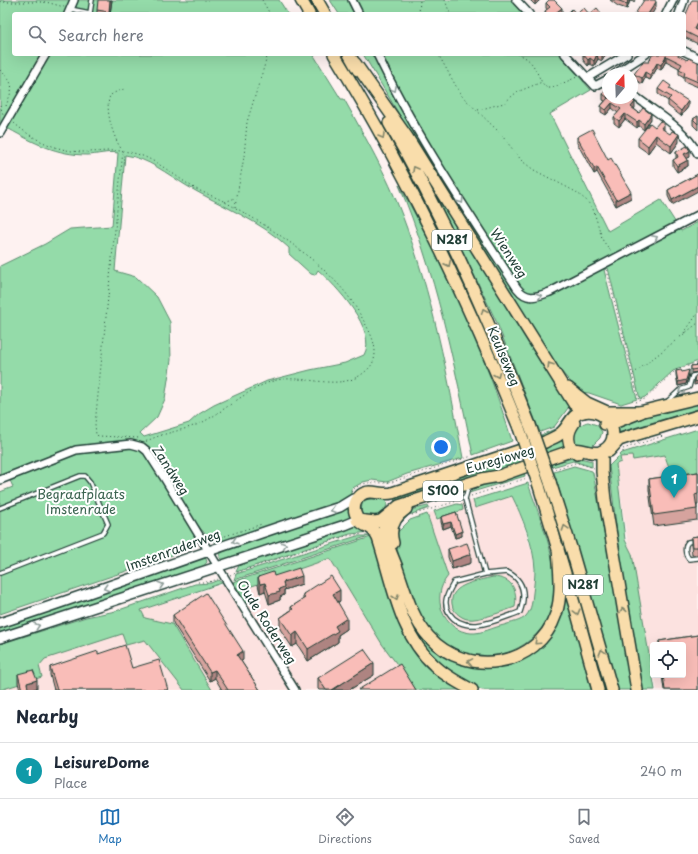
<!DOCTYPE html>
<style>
:root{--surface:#fff;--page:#f6f6f7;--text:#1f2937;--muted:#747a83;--line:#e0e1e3;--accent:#1f6fb2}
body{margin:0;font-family:"Playpen Sans",sans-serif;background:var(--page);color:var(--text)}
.controls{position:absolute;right:12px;bottom:12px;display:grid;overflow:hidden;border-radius:4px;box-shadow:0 4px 16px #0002}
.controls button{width:36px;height:36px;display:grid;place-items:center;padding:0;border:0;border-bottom:1px solid var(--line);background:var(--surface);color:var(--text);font:20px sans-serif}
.compass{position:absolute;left:602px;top:68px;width:36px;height:36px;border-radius:50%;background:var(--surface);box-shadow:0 4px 16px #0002;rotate:19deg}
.you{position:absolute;left:441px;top:447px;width:14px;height:14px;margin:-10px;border:3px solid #fff;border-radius:50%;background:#1a73e8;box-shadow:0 0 0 6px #1a73e833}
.badge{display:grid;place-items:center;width:26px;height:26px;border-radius:50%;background:var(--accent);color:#fff;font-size:13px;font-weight:700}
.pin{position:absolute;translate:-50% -33px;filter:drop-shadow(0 1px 2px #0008)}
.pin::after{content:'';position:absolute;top:21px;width:14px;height:12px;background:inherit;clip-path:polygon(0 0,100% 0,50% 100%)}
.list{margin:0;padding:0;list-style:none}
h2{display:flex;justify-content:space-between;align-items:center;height:52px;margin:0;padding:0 16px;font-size:17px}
h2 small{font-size:13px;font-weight:400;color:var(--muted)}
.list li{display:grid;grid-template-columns:26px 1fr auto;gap:12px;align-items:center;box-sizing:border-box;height:56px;padding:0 16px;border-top:1px solid var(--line)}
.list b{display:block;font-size:15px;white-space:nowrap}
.list p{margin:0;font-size:13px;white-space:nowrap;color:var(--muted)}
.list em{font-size:13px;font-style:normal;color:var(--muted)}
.icon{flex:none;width:22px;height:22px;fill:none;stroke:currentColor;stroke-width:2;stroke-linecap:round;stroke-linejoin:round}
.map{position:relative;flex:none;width:698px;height:690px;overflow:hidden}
.search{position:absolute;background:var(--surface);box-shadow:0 4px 16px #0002;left:12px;right:12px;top:12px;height:44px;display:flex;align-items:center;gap:10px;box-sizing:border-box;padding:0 14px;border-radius:4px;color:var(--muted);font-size:15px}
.sheet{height:108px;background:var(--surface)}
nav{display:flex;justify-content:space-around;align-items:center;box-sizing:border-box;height:56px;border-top:1px solid var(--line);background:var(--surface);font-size:11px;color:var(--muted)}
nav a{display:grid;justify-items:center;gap:2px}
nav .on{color:var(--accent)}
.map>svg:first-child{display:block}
.built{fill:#fce2e0;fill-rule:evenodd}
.green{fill:#94dba9;stroke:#5a8c6e;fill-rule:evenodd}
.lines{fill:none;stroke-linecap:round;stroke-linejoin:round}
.service-casing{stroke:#1f3d34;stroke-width:6}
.minor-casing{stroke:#1f3d34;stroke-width:10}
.tertiary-casing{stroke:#1f3d34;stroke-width:12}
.primary-casing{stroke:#1f3d34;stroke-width:14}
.trunk-casing{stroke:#1f3d34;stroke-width:14}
.path{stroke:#1f3d34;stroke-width:1;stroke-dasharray:1 3;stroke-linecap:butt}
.service{stroke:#fff;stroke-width:3.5}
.minor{stroke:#fff;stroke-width:7}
.tertiary{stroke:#fff;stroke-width:9}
.primary{stroke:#f9ddab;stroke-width:11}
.trunk{stroke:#f9ddab;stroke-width:11}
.trunk-bridge-casing{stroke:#1f3d34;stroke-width:14;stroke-linecap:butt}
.trunk-bridge{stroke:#f9ddab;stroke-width:11}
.wall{fill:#d6a39e;stroke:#1f3d34}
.shaded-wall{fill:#ae8481;stroke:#1f3d34}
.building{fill:#f9bdb8;stroke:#1f3d34}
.oneway{stroke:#8f9e9a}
.oneway2{stroke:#81856a}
.labels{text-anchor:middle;stroke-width:4;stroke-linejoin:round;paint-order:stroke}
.shield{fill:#fff;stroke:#627771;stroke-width:1}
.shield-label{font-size:12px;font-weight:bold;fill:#1f3d34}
.street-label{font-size:13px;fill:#1f3d34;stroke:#fff}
.park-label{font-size:13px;fill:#3c6451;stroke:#fff}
</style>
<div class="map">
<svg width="698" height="690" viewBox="0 0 698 690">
<rect width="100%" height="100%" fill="#fef2f1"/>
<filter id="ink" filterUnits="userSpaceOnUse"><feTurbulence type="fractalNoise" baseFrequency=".025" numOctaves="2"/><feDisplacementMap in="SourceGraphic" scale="8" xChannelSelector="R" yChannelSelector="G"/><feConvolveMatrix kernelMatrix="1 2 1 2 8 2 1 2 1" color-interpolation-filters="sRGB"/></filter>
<g filter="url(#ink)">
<!-- built -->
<path class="built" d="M698 436V690H657L654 675H683V645H653V672L626 532 616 464 621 462 620 457Z
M512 496 520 514 533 556 535 585 531 608 526 617 508 624 473 633 463 632 453 626 446 619 440 608V589L448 576 427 514 473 500 475 508ZM493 577 505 580 512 585 454 592 459 587Z
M352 545 424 690H0V653Z"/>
<!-- green -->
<path class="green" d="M0 0H279L288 14H14V54H313L341 99H344C365 137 387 175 402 215 432 293 448 376 463 458L407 474 387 482 372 480 363 482 351 489V495L346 501 219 544C200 540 160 466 149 447 144 445 140 442 135 441 100 438 35 466 0 479V266L45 244 70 229 112 226 118 153C107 151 97 155 87 155 57 155 34 143 9 129L0 137ZM125 155C148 158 167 174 187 186 221 206 261 221 289 248V254L311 274 315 275 318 270C336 286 378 330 364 355L345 363 310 370 267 381 214 405 199 414 189 423 144 437 140 433 157 417 165 399 171 360 170 322 157 297 136 277 115 271Z
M330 0H512L524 14H339Z
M363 54H559L591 90 550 114 608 231 661 200 681 231 698 222V361L673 371 645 397 640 399 608 268 604 270 637 399 621 404 589 393 580 392 556 366 454 206Z
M413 151 571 404 554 427 540 432 497 323 458 241Z
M399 185C445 267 485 352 512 441L473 455C454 363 436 272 399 185Z
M698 403V409L617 433 616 424Z
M573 406 577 410 562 428 542 438 541 435 557 428Z
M588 422 597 425 602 432 600 438 591 447 576 443C572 434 578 424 588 422Z
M698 429V482C680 479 669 474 665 455L633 460 632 456 620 457 621 462 616 464 625 540 632 554 655 690H641L619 549 609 466 622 453Z
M566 440 569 448 548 456 545 447Z
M125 444 141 449 148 457 196 534V542L193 546 165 558 0 614V492L13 487 9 478 72 453Z
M518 455 521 465 395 504 394 497Z
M576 457 592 461V467L573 461 552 467 551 464Z
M574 466 592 471 593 473 633 690H617L554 472Z
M524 472 525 476 469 493 480 486Z
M528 483C538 513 559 563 555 594 550 637 509 664 467 654 463 653 457 653 453 651 421 633 395 566 396 532L400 530 410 520 427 514 448 576C430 597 443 631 471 633 481 634 494 627 504 625 510 623 522 621 526 616 532 609 532 601 533 593 534 585 535 577 535 569 534 546 522 516 512 496L475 508 473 500Z
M372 497 386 500 387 505 384 512 375 517 361 514 362 503 366 499Z
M457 504 462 505 463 510 437 519 434 511Z
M351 505 353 518 223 561 220 558V554L224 551 299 525Z
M428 506 429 508 409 515 397 527V522L410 510Z
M355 527 371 532 350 534 236 572 240 563 305 540 323 537Z
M357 536H369L234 580 236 574Z
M383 536 409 611 441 654 464 664 525 654 563 599 566 592 591 690H482L459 679 443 668 423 649 404 610Z
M371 537 407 633 464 690H416L382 644 331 560 328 559 296 570 297 572 242 589 249 603 245 602 233 582Z
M205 556 207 562 203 567 0 636V628L34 614Z
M493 577C512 578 518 589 515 607 504 611 479 621 467 619 462 618 455 613 453 608 445 585 477 581 493 577Z
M218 580 222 583 141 610 145 618 172 624 212 690H184L145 640 126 645 122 634 45 659 39 666 42 677 0 690V644L86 617 116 611 195 584 211 583Z"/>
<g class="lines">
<!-- service casing -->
<g class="service-casing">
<path id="service" d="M70 9 90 13 92 0
M667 402 680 390 689 387 692 376 698 375
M468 488 465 499 485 574
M453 494 465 499
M0 508 80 476H85L90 482 108 524 103 533 0 573
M698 540 688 542C684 546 685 555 689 559L698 558
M507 572C524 580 526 595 520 612 499 619 465 637 449 613 442 602 448 593 454 582L485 574Z"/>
</g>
<!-- minor casing -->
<g class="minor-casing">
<path id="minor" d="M352 0 359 14
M516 0 529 14
M68 14 74 0
M666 14 673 0
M679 14 684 0
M684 51 698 58
M377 54C416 136 468 212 517 288 527 301 536 297 550 292L698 215
M565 54 595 86 608 79
M615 74 646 54
M587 78 627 54
M632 94C655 112 685 128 698 154
M0 133 46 54
M0 480 76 450 131 444 142 447 147 451 163 476 228 583 295 690"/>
</g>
<!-- tertiary casing -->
<g class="tertiary-casing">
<path id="tertiary" d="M0 623C114 586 226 543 340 507L353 499
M0 638 345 525 357 520"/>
</g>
<!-- primary casing -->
<g class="primary-casing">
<path id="primary" d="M631 414 698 398
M574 423C566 434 567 446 577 454
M605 424H611L639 413
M609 451 619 440 628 437 698 416
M357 520 375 522 381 521 399 506 482 479 499 476 573 450C582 447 590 455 600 452 626 442 609 406 583 412 570 415 570 426 561 433 557 437 550 439 545 442L392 493C381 496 371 488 361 495 348 506 356 523 369 527"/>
</g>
<!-- trunk casing -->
<g class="trunk-casing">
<path id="trunk" d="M301 0 309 14
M317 0 325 14
M334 54C407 173 467 299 519 428
M349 54 358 70
M355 63 407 137 574 404 583 412
M389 123C446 222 488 319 530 425
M568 388 587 403 607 412H641
M602 456V472L605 500 637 690
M550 482 572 551 612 690
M539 486 576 610 598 690
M385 519C381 534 392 554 397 568 405 591 412 619 429 637 466 678 538 668 556 614 563 593 559 569 558 547
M369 527 374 531 378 538C392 580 399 634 434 665 445 676 459 683 472 690
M393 543C389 529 394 517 406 509"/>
</g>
<!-- path -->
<path class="path" d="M262 0 270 14
M445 0 450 14
M0 2H46L64 7
M419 14 420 0
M438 54 461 95 499 132 522 161 534 170 576 192 587 201 593 209 603 241 611 251
M518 54C538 61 536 79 547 88H552L577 77
M0 70C17 86 12 88 5 109
M127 88C123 90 113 92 110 96 104 109 114 141 123 151L95 424 96 435 99 436 139 438
M0 105 3 114
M478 110 504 103 517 92 542 82
M14 123C33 140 59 152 85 152 108 152 121 147 145 157 163 165 179 179 196 189 206 194 216 197 225 202 267 225 315 256 345 292 353 302 360 314 366 325 374 339 381 358 367 370 342 394 307 374 277 380 251 386 226 410 203 422 185 431 163 432 145 442
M225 202 235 198
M235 207 244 157 247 122 268 54
M607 270 639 401
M684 333 698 313
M633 374 698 323
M636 402 645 399 676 370 698 363
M623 449 663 436
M623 451 624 457
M578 463 594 468
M555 469 575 463
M351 492C364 478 376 485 392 482L472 456
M471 496 527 478
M412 515 457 501
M210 541 262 524
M230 575 346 536 363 534
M198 582H209L218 579"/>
<!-- service -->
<use href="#service" class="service"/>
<!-- minor -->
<use href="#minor" class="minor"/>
<!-- tertiary -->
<use href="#tertiary" class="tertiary"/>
<!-- primary -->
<use href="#primary" class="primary"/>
<!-- trunk -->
<use href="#trunk" class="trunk"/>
<!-- trunk-bridge casing -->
<g class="trunk-bridge-casing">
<path id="trunk-bridge" d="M530 425 550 482
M519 428 539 486"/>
</g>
<!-- trunk-bridge -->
<use href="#trunk-bridge" class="trunk-bridge"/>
</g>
<!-- wall -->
<path class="wall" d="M112 0 110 14H97V10Z
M530 0H540L535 5Z
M610 0H635L634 2 630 1 627 9 618 6Z
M698 0V26L696 30 698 31V44L684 37V19Z
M546 3 562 13 561 14H545V11L547 10 546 8Z
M583 54H606L602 61 598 59 594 66 590 64 588 66 583 60Z
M657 55 687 60 698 62V87L684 81V77L679 74V68L666 61 661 70 657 68 650 80 645 78 642 84 634 79V74Z
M658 89 671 90 688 107 681 116 668 106V101L658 94Z
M603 94 620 99 626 104 635 108 634 109 639 113 651 119 644 130 639 126 637 128 625 119 619 127 614 123V117L618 113 612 108 606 115 601 112V106L605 101 603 100Z
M698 116V130L693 125V119Z
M655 127 664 131 679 142 671 153 656 142 648 153 638 146V138Z
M577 137 608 160 631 198 616 206 597 172 594 174 577 143Z
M676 152 690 157 687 158 688 166 677 172 673 166V160L676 159Z
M698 174 672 205 668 196V190Z
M698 365V372L691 373V366Z
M676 371 689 374 686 384 678 386 676 375Z
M698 472V505H697V520L654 526 649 490V479Z
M456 512 462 536 455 538 451 526 443 529 441 522V517Z
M698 536V555H692L691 545V537Z
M448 549 471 563 452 569 448 557Z
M274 576 302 584 284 590V595L280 597V600L269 604 265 591 260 593 258 585V577Z
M303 594 340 601 338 602 347 629 338 635V642L308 661 297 644 292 647 280 629V618L291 610V607L303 600Z
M173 615 243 660 241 661 260 690H222L215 678 210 681 173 623Z
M698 635V690H664L662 675H683V645H659V641Z
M98 654 132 668 168 690H54L50 675V667Z
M18 674 37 688 31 690H20L18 683Z
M374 675 349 690H319L318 689V678Z"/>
<!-- shaded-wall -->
<path class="shaded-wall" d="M110 0H112L110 14H109Z
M535 0H540L535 5Z
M628 0H630L627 9V4Z
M656 2V7L652 14H648Z
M562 8V13L561 14H554Z
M698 21V26L694 35V29Z
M597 54 598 59 594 66V61Z
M603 54H606L602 61V56Z
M666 56V61L661 70V65Z
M590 58V64L588 66V60Z
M657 63V68L650 80V75Z
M645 72V78L642 84V78Z
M688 101V107L681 116V111Z
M635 102V108L631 112V107Z
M612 103V108L606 115V110Z
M625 114V119L619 127V121Z
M651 114V119L644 130V124Z
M639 120V126L637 128V122Z
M664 124V132L661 128Z
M679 134V142L671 153V146Z
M656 135V142L648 153V146Z
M690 151V157L684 160V154Z
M688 160V166L677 172V166Z
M597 167V172L594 174V168Z
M698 186V191L672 205V200Z
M631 192V198L616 206V200Z
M689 370V374L686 384 678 386V382Z
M698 381V384L694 385V382Z
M451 522V526L443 529V524Z
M462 531V536L455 538V534Z
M471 554V563L452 569V561Z
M302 576V584L284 590V595L280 597V600L269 604V595L279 589 283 582Z
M265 583V591L260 593V584Z
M340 590V601L333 605V594Z
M347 618V629L338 635V642L308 661V649L335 626Z
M297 632V644L292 647V636Z
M243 651V660L237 664V655Z
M374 663V675L349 690H332Z
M215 670V678L210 681V672Z
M37 680V688L31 690H23L27 683Z"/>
<!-- building -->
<path class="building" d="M98 0H110L109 12 97 10Z
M549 0H554L562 8 554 14H547L545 11 550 7 546 3Z
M617 0H628L627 4Z
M644 0H655L656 2 648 14H635Z
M692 0H698V21L694 29 698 31V38L684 31V19Z
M584 8 589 14H576Z
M597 8 601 13 600 14H590Z
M572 9 576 14H567Z
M583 54H597L594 61 590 58 588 60Z
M657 54H676L687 60 689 58 698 62V82L684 76 685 72 679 69 682 64 666 56 661 65 657 63 650 75 645 72 642 78 634 74 643 62H649L652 55Z
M664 81 671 86 669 89 688 101 681 111 668 100 671 97 658 89Z
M607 88 608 89V98H619L626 104 630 98 635 102 631 107 639 113 643 108 651 114 644 124 639 120 637 122 625 114 619 121 614 117 621 109 612 103 606 110 601 106 608 98 603 94Z
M698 116V124L693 119Z
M660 121 664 124 661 128 670 134 672 131 679 134 671 146 656 135 648 146 638 138 650 123 655 127Z
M592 129 608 160 611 158 631 192 616 200 597 167 594 168 577 137Z
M687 146 690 151 684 154 688 160 677 166 673 160 678 157 676 152Z
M698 174V186L672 200 668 190Z
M698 365V369L691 370V366Z
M681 370 682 372 689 370 686 380 678 382 676 371Z
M698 375V381L694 382 695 376Z
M698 472V494L695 495 697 509 654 515 649 479Z
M456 512 462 531 455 534 451 522 443 524 441 517Z
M698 536V547H692L691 537Z
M467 543 471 554 452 561 448 549Z
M299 568 302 576 283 582 284 587 279 589 280 592 269 595 265 583 260 584 258 577 273 572 274 576Z
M331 576 340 590 333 594 347 618 335 626 338 631 308 649 297 632 292 636 280 618 293 609 291 607 305 598 303 594Z
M206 593 243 651 237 655 260 690H228L215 670 210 672 173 615Z
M698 635V690H665L663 675H683V645H660L659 641Z
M125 645 132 668 159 660 168 690H57L50 667 98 651V654Z
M364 649 374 663 332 690H326L318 678Z
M400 664 416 690H358Z
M33 670 37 680 27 683 28 688 22 690 18 674Z"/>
<!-- one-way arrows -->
<defs><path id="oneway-chevron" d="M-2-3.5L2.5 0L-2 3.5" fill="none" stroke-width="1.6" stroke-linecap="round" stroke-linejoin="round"/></defs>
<g class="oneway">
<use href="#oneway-chevron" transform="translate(394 89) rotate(62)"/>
<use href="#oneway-chevron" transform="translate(461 201) rotate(57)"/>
<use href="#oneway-chevron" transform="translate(655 238) rotate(-27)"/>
<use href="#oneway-chevron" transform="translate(539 296) rotate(-18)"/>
<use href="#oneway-chevron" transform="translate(681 391) rotate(150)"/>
<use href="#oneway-chevron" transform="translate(333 510) rotate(163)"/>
<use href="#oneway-chevron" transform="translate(235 541) rotate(162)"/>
<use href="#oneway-chevron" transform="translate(284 545) rotate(-18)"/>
<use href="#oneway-chevron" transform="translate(161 585) rotate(-18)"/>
<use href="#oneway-chevron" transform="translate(106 588) rotate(162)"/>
<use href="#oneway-chevron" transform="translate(37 626) rotate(-18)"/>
</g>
<g class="oneway2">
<use href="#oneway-chevron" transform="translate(382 136) rotate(60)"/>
<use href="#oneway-chevron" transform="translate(415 169) rotate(-119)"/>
<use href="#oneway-chevron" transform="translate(448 264) rotate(64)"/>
<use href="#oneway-chevron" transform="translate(484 311) rotate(-113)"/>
<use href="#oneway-chevron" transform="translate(550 365) rotate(-122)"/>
<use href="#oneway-chevron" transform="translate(497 375) rotate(67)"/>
<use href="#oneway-chevron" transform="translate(565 528) rotate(-108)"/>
<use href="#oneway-chevron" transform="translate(396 597) rotate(71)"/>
<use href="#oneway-chevron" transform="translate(623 610) rotate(-100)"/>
<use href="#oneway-chevron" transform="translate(577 612) rotate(75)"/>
<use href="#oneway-chevron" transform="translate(537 642) rotate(137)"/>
<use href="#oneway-chevron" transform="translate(602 652) rotate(-106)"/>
<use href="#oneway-chevron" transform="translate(470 662) rotate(-170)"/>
</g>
</g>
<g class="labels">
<!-- shield labels -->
<g class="shield">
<rect x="432" y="230" width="40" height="20" rx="3"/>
<rect x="423" y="481" width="40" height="20" rx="3"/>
<rect x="563" y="575" width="40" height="20" rx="3"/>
</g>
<g class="shield-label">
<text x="452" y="244">N281</text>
<text x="443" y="495">S100</text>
<text x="583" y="589">N281</text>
</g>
<!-- street labels -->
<g class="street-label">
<text transform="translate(509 253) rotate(57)" y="5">Wienweg</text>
<text transform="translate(504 356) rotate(67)" y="5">Keulseweg</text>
<text transform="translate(500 459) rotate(-16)" y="5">Euregioweg</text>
<text transform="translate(171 470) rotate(57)" y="5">Zandweg</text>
<text transform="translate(173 550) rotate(-20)" y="5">Imstenraderweg</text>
<text transform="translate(267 622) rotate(57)" y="5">Oude Roderweg</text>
</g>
<!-- park labels -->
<g class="park-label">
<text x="81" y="499">Begraafplaats<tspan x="81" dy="15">Imstenrade</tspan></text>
</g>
</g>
</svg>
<div class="controls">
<button><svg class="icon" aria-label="locate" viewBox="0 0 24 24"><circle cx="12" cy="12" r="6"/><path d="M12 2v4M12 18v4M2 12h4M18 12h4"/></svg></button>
</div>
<svg class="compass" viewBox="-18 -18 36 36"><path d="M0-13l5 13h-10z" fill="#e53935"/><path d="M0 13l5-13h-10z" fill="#747a83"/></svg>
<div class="you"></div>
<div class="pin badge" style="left:674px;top:498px;background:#0f9aa8">1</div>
<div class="search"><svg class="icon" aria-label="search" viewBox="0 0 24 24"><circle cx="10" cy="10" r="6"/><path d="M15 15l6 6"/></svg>Search here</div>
</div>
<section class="sheet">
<h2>Nearby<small></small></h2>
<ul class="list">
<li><span class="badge" style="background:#0f9aa8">1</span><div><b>LeisureDome</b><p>Place</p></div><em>240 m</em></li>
</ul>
</section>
<nav>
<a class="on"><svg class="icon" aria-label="map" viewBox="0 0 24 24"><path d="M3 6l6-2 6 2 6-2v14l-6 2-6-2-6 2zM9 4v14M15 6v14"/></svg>Map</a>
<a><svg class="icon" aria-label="directions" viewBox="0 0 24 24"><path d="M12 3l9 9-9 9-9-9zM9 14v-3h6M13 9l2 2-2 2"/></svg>Directions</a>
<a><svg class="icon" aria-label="saved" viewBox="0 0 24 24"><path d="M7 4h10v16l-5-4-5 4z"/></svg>Saved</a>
</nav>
